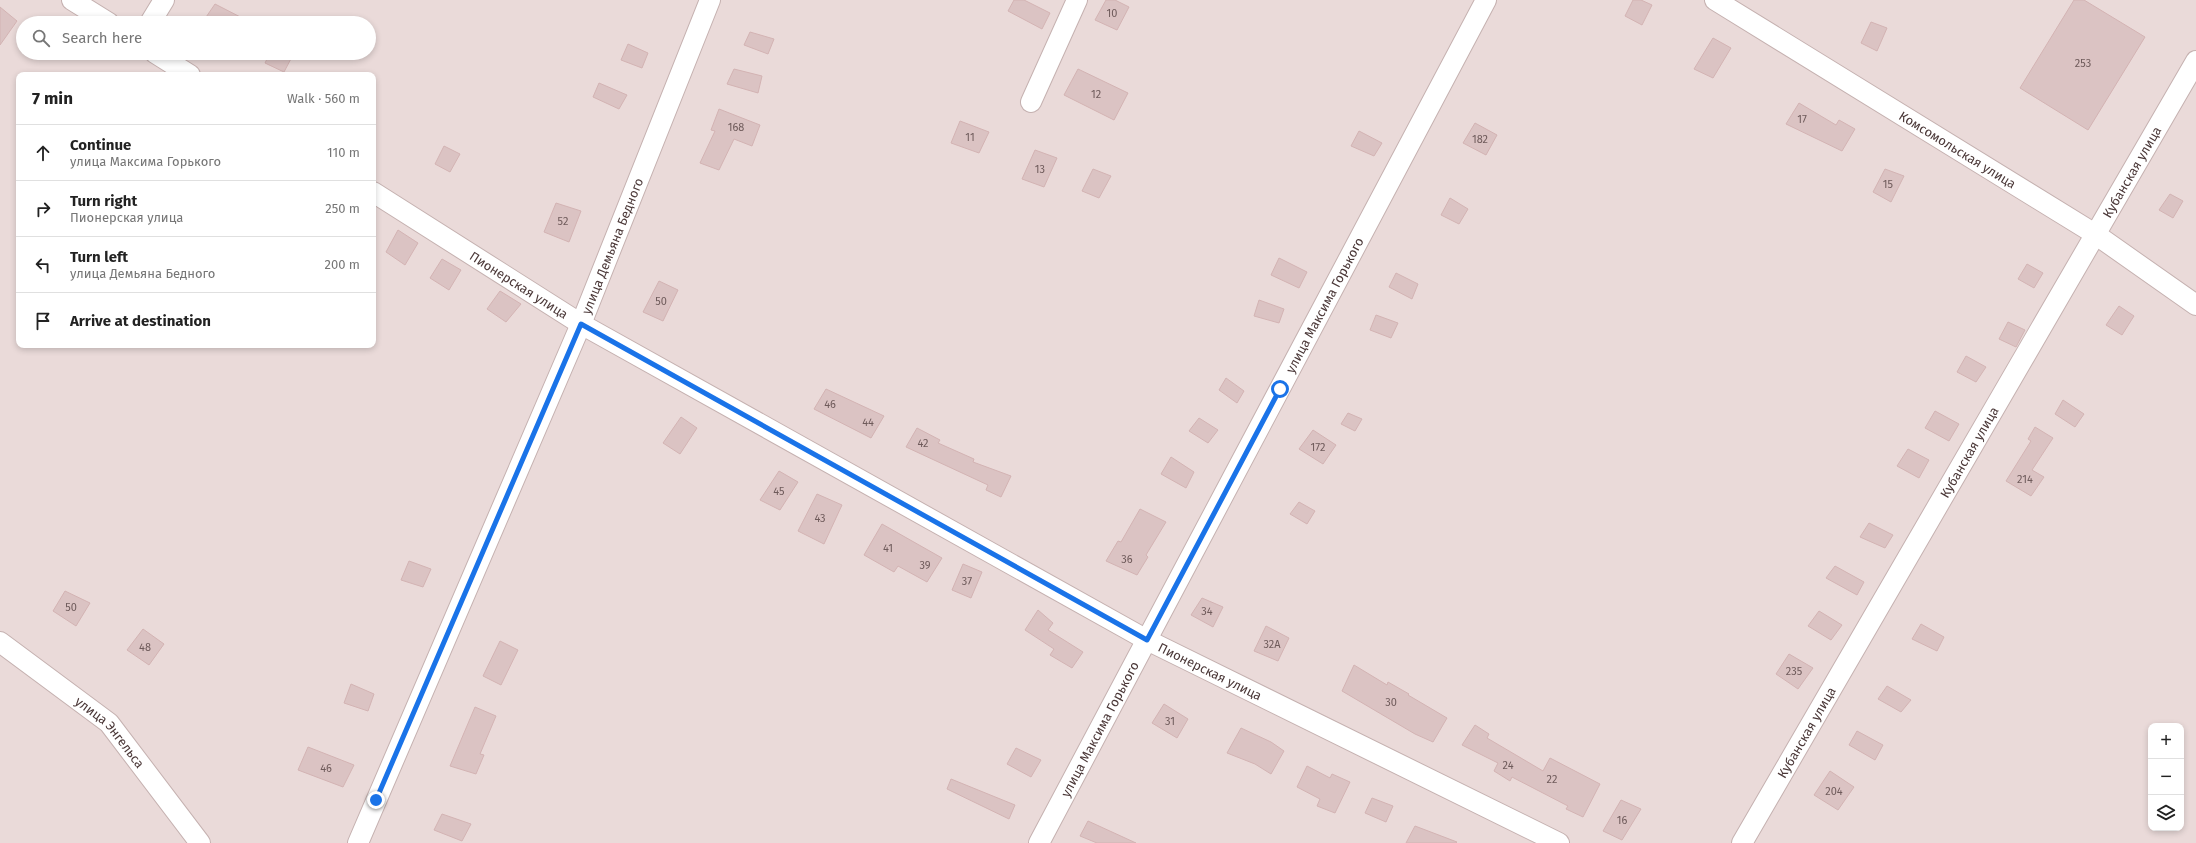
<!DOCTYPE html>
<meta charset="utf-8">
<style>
:root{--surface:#fff;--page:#f6f6f6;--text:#222;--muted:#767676;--line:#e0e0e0}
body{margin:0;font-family:"Fira Sans",sans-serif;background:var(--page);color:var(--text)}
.controls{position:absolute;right:12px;bottom:12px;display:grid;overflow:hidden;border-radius:8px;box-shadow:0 2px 6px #0003}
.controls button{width:36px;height:36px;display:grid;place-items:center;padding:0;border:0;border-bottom:1px solid var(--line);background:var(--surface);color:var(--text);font:20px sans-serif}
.stop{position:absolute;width:12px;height:12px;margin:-9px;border:3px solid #1a73e8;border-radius:50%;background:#fff}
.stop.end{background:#1a73e8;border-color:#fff;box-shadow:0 1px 4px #0008}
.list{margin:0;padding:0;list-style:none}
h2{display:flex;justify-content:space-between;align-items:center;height:52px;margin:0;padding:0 16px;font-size:17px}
h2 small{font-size:13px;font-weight:400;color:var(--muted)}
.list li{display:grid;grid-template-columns:26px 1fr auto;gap:12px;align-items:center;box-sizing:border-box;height:56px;padding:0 16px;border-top:1px solid var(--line)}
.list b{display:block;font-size:15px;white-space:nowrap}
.list p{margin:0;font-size:13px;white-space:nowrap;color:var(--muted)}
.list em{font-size:13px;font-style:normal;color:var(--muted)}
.icon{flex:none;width:22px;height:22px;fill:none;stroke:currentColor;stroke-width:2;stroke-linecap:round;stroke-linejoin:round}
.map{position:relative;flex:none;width:2196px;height:843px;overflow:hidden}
.search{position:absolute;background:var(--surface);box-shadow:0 2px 6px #0003;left:16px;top:16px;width:360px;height:44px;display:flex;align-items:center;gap:10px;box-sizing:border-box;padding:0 14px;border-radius:22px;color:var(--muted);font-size:15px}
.panel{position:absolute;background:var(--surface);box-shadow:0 2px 6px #0003;left:16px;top:72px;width:360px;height:276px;border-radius:8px}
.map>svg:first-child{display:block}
.residential{fill:#eadad9;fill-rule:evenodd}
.building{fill:#dbc3c3;stroke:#d3b3b3}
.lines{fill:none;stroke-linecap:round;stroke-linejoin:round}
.street-casing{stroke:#c5b1b0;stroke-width:22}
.street{stroke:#fff;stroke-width:20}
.route{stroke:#1a73e8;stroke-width:5}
.labels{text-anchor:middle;stroke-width:3;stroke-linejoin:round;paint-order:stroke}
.number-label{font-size:11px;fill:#6f5b5b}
.street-label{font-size:13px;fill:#4b3838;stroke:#fff}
</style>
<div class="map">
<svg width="2196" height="843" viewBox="0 0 2196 843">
<rect width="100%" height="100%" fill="#f6eceb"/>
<!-- residential -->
<path class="residential" d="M0 0H2196V843H0ZM23 23H369V53H23ZM19 75H373V345H19ZM2151 726H2181V828H2151Z"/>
<!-- building -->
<path class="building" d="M1014 0H1024L1050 13 1042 29 1008 11Z
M1106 0H1115L1129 7 1117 30 1095 20Z
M1633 0H1641L1652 5 1642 25 1625 16Z
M2074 0H2084L2145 37 2088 130 2020 88Z
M215 4 252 23H202Z
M0 7 17 21 0 45Z
M1871 22 1887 28 1877 51 1861 43Z
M750 32 774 39 768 54 744 45Z
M1713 38 1731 48 1713 78 1694 69Z
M628 44 648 53 642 68 621 60Z
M270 53H294L284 72 265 63Z
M734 69 762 76 758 93 727 84Z
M1078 69 1128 93 1114 120 1064 95Z
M599 83 627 95 619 109 593 97Z
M1799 103 1836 125 1839 120 1855 129 1842 151 1786 124Z
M719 109 760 125 752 146 734 139 719 170 700 163 715 131 711 130Z
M960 121 989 132 979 153 951 143Z
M1475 123 1497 135 1486 155 1463 143Z
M1359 131 1382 143 1374 156 1351 146Z
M444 146 460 154 450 172 435 164Z
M1035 150 1057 158 1044 187 1022 179Z
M1093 169 1111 176 1099 198 1082 191Z
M1885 169 1904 176 1891 202 1873 192Z
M2170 194 2183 201 2173 218 2159 210Z
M1450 198 1468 209 1459 224 1441 215Z
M556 203 581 211 569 242 544 232Z
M398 230 418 243 405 265 386 252Z
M1279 258 1307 272 1299 288 1271 275Z
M442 259 461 270 449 290 430 278Z
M2027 264 2043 273 2034 288 2018 279Z
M1396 273 1418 284 1412 299 1389 287Z
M659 281 678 290 663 321 643 312Z
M500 291 521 304 506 322 487 309Z
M1259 300 1284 309 1279 323 1254 316Z
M2119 306 2134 316 2122 335 2106 325Z
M1376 315 1398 323 1391 338 1370 330Z
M2008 322 2025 330 2016 347 1999 339Z
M1966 356 1986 367 1976 382 1957 372Z
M1226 378 1244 391 1237 403 1219 390Z
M826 389 884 416 871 438 814 409Z
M2063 400 2084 414 2075 427 2055 414Z
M1935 411 1959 424 1949 441 1925 428Z
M1348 413 1362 419 1355 431 1341 424Z
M681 417 697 428 680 454 663 443Z
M1199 418 1218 430 1208 443 1189 431Z
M2035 427 2053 438 2032 470 2044 477 2031 496 2006 481 2031 441 2028 439Z
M917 428 940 440 938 443 974 459 973 462 1011 476 1001 497 986 490 988 485 906 447Z
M1313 430 1336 445 1323 464 1299 449Z
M1908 449 1929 460 1919 478 1897 466Z
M1171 457 1194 472 1186 488 1161 474Z
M779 471 798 482 780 510 760 500Z
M817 494 842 505 824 544 798 531Z
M1299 502 1315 511 1307 524 1290 514Z
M1140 509 1166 522 1146 555 1148 557 1137 575 1106 561 1118 541 1121 542Z
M1869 523 1893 535 1885 548 1860 537Z
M882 524 942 558 927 582 898 566 894 572 864 555Z
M409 561 431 569 423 587 401 580Z
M963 564 982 572 971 598 952 590Z
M1835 566 1864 582 1857 595 1826 578Z
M65 591 90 603 76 626 53 611Z
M1202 598 1223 607 1213 627 1191 615Z
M1038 610 1053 623 1048 630 1083 652 1072 668 1050 655 1054 649 1025 630Z
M1819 611 1842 625 1831 640 1808 626Z
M1921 624 1944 637 1937 651 1912 639Z
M1266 626 1289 638 1278 661 1254 651Z
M143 629 164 644 149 665 127 650Z
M500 641 518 650 501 685 483 676Z
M1789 654 1813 668 1798 689 1776 674Z
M1354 665 1387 685 1388 682 1409 694 1408 695 1447 718 1433 742 1415 734 1342 691Z
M351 684 374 694 368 711 344 703Z
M1887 686 1911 700 1901 712 1878 699Z
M1164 704 1188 719 1177 738 1152 723Z
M475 707 496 716 480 754 484 755 476 774 450 766Z
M1475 725 1489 734 1487 738 1543 771 1550 758 1600 784 1583 817 1566 809 1568 806 1512 777 1510 781 1494 771 1498 763 1462 745Z
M1241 728 1271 742 1284 751 1271 774 1255 764 1227 753Z
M1857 731 1883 745 1875 760 1849 745Z
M308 747 354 765 343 787 298 770Z
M1016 748 1041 760 1031 777 1007 764Z
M1307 766 1330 778 1332 774 1350 782 1335 813 1317 806 1320 799 1297 787Z
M1830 771 1854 787 1838 810 1814 795Z
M951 779 1015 805 1009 819 947 789Z
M1372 798 1393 806 1386 822 1365 813Z
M1621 800 1641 809 1622 840 1603 831Z
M442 814 471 824 462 841 434 830Z
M1088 821 1136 843H1097L1080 836Z
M1415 826 1457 842 1456 843H1406Z"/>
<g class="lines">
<!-- street casing -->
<g class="street-casing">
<g id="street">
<path d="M72 0 109 23"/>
<path id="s1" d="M1715 0 2095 234 2196 305"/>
<path d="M150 23 164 0"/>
<path d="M155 53 190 75"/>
<path d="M1031 102 1077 0"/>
<path id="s2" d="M373 192 581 324 1147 640 1559 843"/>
<path id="s3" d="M0 642 109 723 200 843"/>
<path id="s4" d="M358 843 581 324 710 0"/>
<path id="s5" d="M1039 843 1486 0"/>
<path id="s6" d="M1742 843 2196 61"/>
</g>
</g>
<!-- street -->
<use href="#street" class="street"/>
</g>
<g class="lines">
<!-- route -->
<path class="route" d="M376 800 581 324 1147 640 1280 389"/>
</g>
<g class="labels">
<!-- number labels -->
<g class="number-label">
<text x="1112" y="17">10</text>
<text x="2083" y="67">253</text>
<text x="1096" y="98">12</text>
<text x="1802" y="123">17</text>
<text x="736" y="131">168</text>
<text x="970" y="141">11</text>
<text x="1480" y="143">182</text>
<text x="1040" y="173">13</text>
<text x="1888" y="188">15</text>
<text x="563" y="225">52</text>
<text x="661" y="305">50</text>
<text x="830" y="408">46</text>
<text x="868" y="426">44</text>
<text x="923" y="447">42</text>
<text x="1318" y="451">172</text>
<text x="2025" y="483">214</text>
<text x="779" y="495">45</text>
<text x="820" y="522">43</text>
<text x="888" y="552">41</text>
<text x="1127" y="563">36</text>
<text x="925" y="569">39</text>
<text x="967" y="585">37</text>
<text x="71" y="611">50</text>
<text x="1207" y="615">34</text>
<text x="1272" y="648">32А</text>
<text x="145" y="651">48</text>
<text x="1794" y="675">235</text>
<text x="1391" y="706">30</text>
<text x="1170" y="725">31</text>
<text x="1508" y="769">24</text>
<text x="326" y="772">46</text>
<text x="1552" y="783">22</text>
<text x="1834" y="795">204</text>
<text x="1622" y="824">16</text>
</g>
<!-- street labels -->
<g class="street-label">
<text dy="5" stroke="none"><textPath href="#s1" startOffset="285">Комсомольская улица</textPath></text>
<text dy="5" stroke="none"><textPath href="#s6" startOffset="776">Кубанская улица</textPath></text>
<text dy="5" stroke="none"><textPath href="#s4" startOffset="649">улица Демьяна Бедного</textPath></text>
<text dy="5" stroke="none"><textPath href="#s2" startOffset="173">Пионерская улица</textPath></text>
<text dy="5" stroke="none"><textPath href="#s5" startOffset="609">улица Максима Горького</textPath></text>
<text dy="5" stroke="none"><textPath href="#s6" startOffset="452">Кубанская улица</textPath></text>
<text dy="5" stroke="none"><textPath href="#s2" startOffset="965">Пионерская улица</textPath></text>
<text dy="5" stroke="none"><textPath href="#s5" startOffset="129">улица Максима Горького</textPath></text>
<text dy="5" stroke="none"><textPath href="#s6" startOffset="128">Кубанская улица</textPath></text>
<text dy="5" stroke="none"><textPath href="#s3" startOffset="143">улица Энгельса</textPath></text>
</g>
</g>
</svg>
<div class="controls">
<button>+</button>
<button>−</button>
<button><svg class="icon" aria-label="layers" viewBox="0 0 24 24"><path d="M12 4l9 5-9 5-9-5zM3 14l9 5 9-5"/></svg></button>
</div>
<div class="stop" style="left:1280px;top:389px"></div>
<div class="stop end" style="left:376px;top:800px"></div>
<div class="search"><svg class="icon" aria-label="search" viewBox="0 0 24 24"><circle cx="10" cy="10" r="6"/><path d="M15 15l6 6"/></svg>Search here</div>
<section class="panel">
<h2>7 min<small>Walk · 560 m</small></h2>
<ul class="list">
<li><svg class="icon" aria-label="ahead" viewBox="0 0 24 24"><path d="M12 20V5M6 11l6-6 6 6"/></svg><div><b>Continue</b><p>улица Максима Горького</p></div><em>110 m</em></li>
<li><svg class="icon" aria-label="right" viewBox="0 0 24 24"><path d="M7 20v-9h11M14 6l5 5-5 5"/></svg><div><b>Turn right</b><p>Пионерская улица</p></div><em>250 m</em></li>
<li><svg class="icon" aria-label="left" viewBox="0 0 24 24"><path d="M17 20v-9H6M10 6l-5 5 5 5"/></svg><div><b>Turn left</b><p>улица Демьяна Бедного</p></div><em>200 m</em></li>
<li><svg class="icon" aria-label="arrive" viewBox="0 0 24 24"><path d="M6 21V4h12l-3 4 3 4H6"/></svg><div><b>Arrive at destination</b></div></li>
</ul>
</section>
</div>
